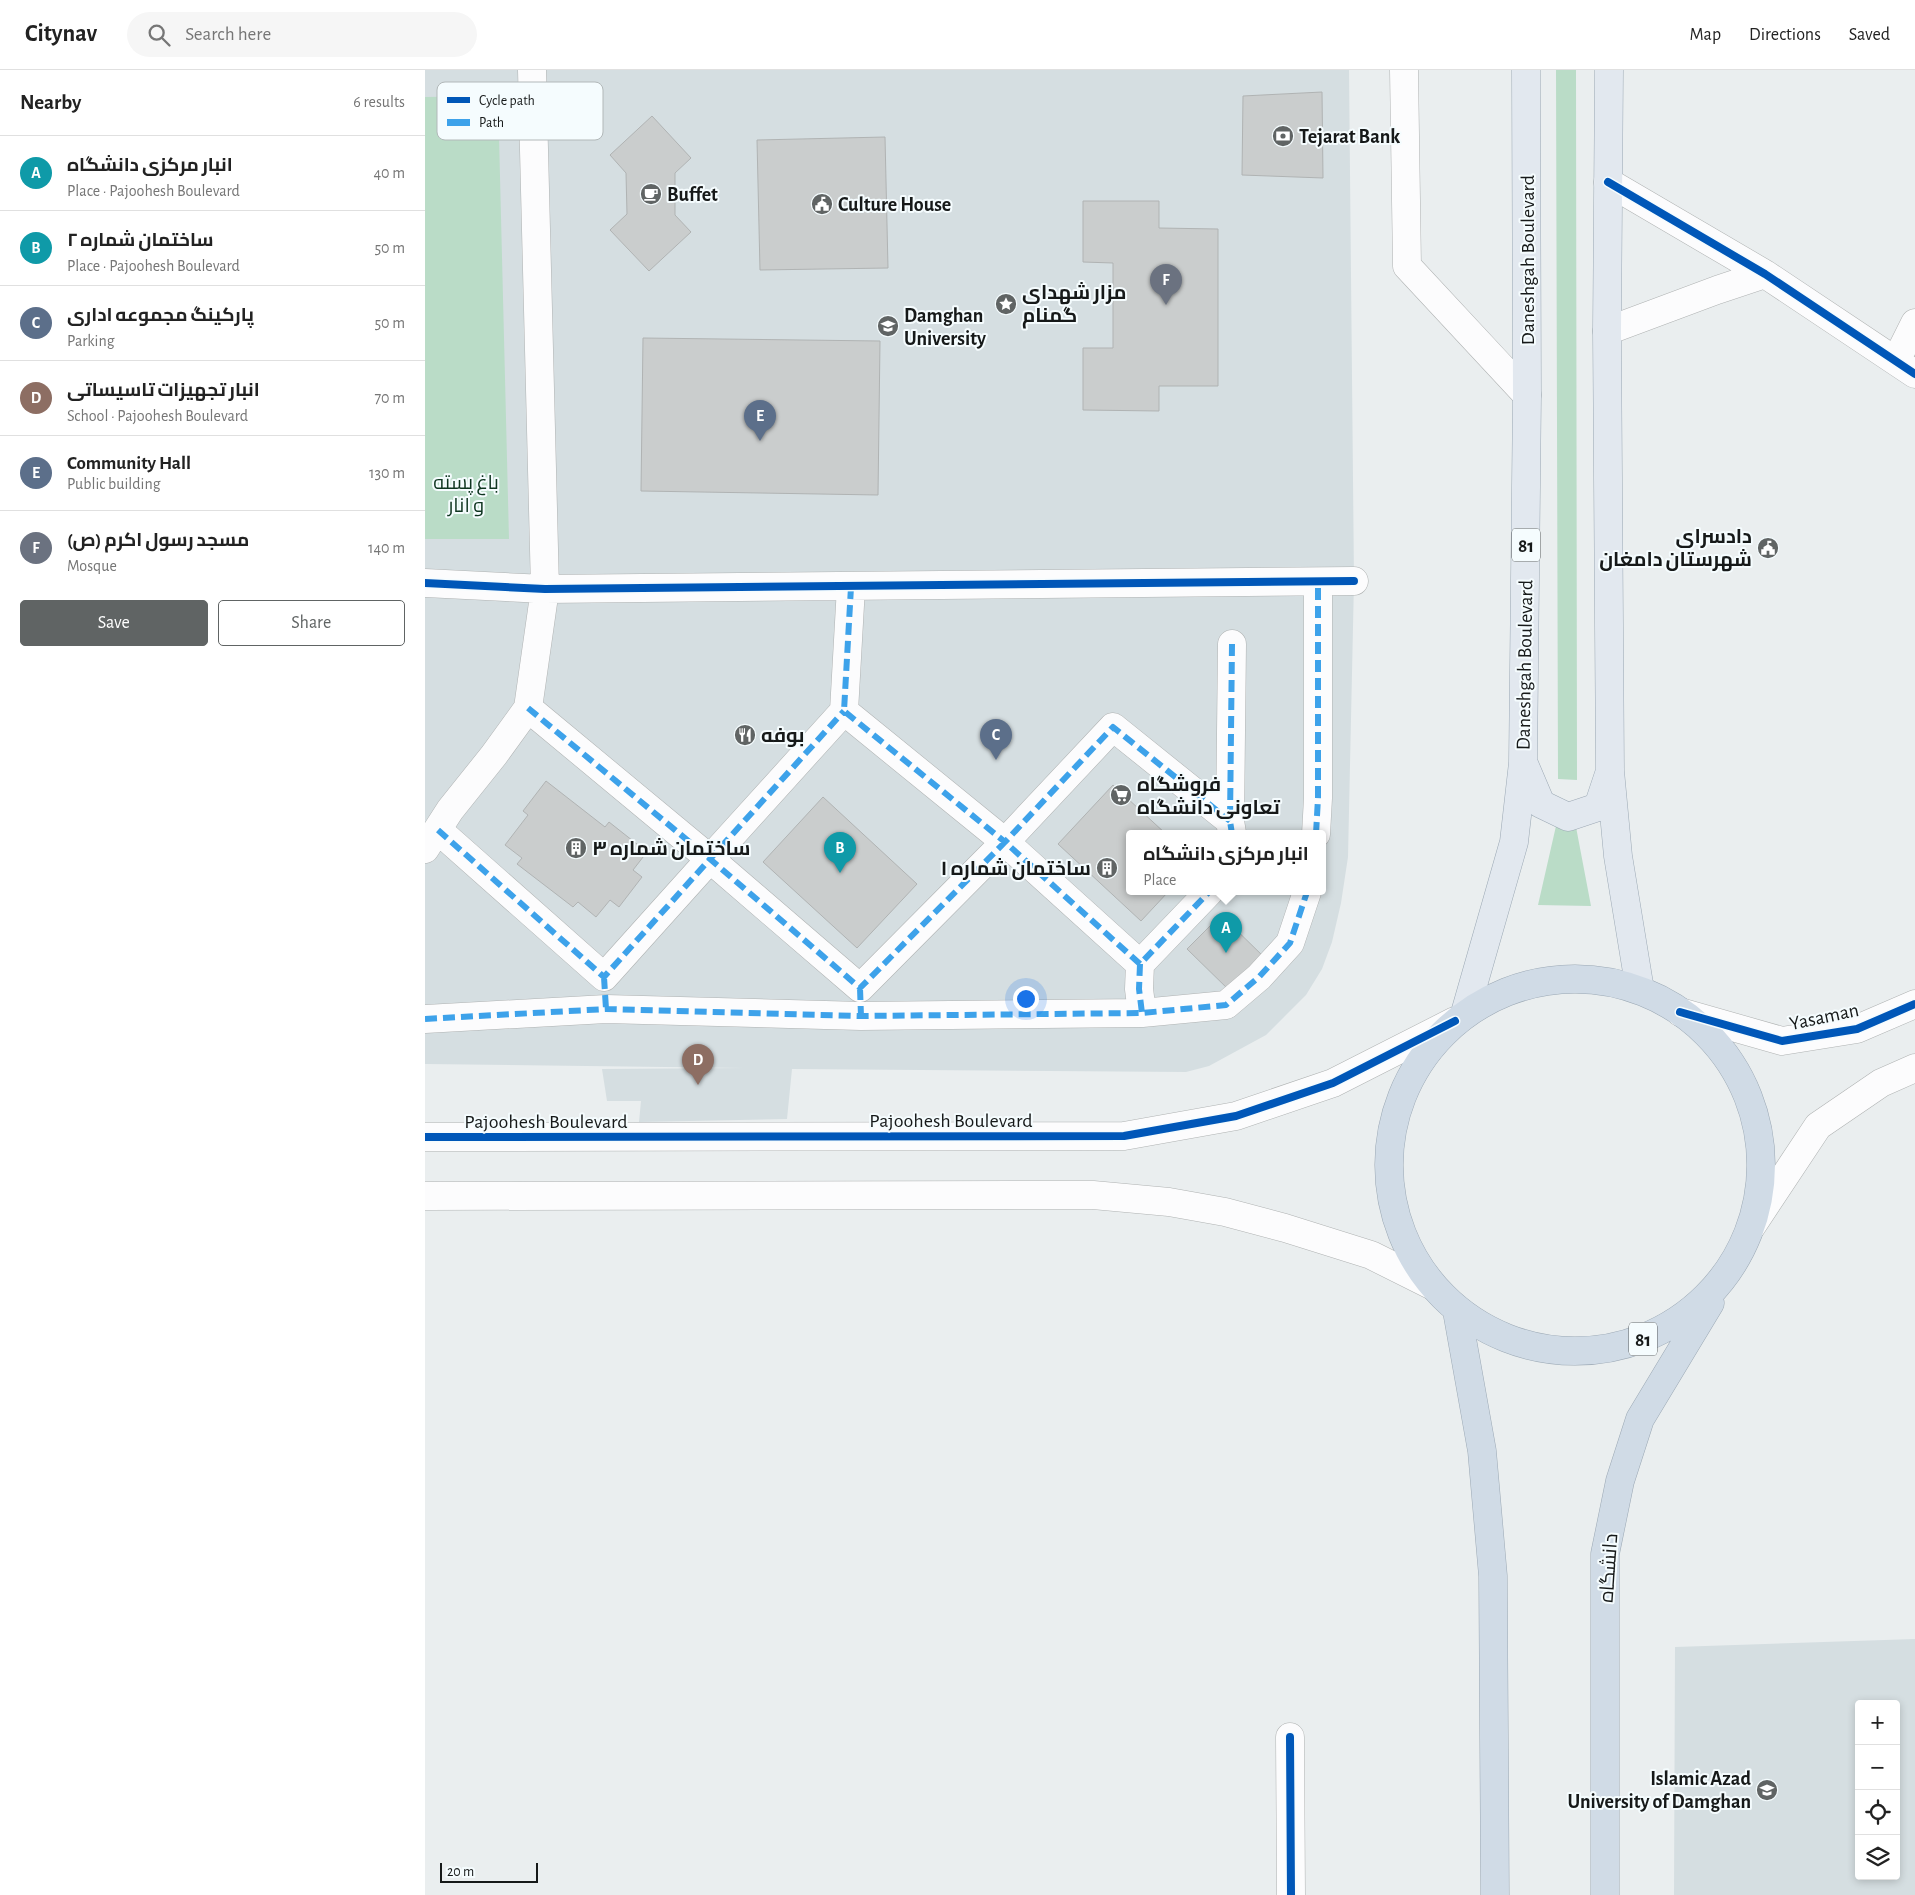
<!DOCTYPE html>
<meta charset="utf-8">
<style>
:root{--surface:#fff;--page:#f6f6f6;--text:#222;--muted:#767676;--line:#e0e0e0;--accent:#606464}
body{margin:0;font-family:"Alegreya Sans",Cairo,sans-serif;background:var(--page);color:var(--text)}
.controls{position:absolute;right:15px;bottom:15px;display:grid;overflow:hidden;border-radius:5px;box-shadow:0 2px 8px #0003}
.controls button{width:45px;height:45px;display:grid;place-items:center;padding:0;border:0;border-bottom:1px solid var(--line);background:var(--surface);color:var(--text);font:25px sans-serif}
.scale{position:absolute;left:15px;bottom:12px;width:98px;box-sizing:border-box;padding-left:5px;border:2px solid #161919;border-top:0;font-size:14px;line-height:18px;white-space:nowrap;color:#161919;-webkit-text-stroke:4px #f5fcfe;paint-order:stroke}
.you{position:absolute;left:600px;top:928px;width:18px;height:18px;margin:-12px;border:4px solid #fff;border-radius:50%;background:#1a73e8;box-shadow:0 0 0 8px #1a73e833}
.badge{display:grid;place-items:center;width:32px;height:32px;border-radius:50%;background:var(--accent);color:#fff;font-size:16px;font-weight:700}
.pin{position:absolute;translate:-50% -41px;filter:drop-shadow(0 1px 2px #0008)}
.pin::after{content:'';position:absolute;top:26px;width:18px;height:15px;background:inherit;clip-path:polygon(0 0,100% 0,50% 100%)}
.popup{position:absolute;left:701px;top:760px;width:200px;height:65px;box-sizing:border-box;display:grid;place-content:center;border-radius:5px;background:var(--surface);filter:drop-shadow(0 1px 4px #0005);font-size:16px;white-space:nowrap;color:var(--muted)}
.popup b{font-size:19px;color:var(--text)}
.popup::after{content:'';position:absolute;left:50%;top:100%;margin-left:-10px;border:10px solid transparent;border-top-color:var(--surface)}
.list{margin:0;padding:0;list-style:none}
h2{display:flex;justify-content:space-between;align-items:center;height:65px;margin:0;padding:0 20px;font-size:21px}
h2 small{font-size:16px;font-weight:400;color:var(--muted)}
.list li{display:grid;grid-template-columns:32px 1fr auto;gap:15px;align-items:center;box-sizing:border-box;height:75px;padding:0 20px;border-top:1px solid var(--line)}
.list b{display:block;font-size:19px;white-space:nowrap}
.list p{margin:0;font-size:16px;white-space:nowrap;color:var(--muted)}
.list em{font-size:16px;font-style:normal;color:var(--muted)}
.actions{display:flex;gap:10px;padding:15px 20px}
.actions a{flex:1;padding:11px 0;border:1px solid var(--accent);border-radius:5px;text-align:center;font-size:18px;color:var(--accent)}
.actions .main{background:var(--accent);color:#fff}
.icon{flex:none;width:28px;height:28px;fill:none;stroke:currentColor;stroke-width:2;stroke-linecap:round;stroke-linejoin:round}
.map{position:relative;flex:none;width:1490px;height:1825px;overflow:hidden}
header{display:flex;align-items:center;gap:30px;box-sizing:border-box;height:70px;padding:0 25px;background:var(--surface);border-bottom:1px solid var(--line)}
header strong{font-size:24px}
nav{display:flex;gap:28px;margin-inline-start:auto;font-size:18px}
.search{width:350px;height:45px;background:var(--page);display:flex;align-items:center;gap:12px;box-sizing:border-box;padding:0 18px;border-radius:28px;color:var(--muted);font-size:19px}
main{display:flex}
aside{flex:1;background:var(--surface)}
.map>svg:first-child{display:block}
.built{fill:#d5dee1;fill-rule:evenodd}
.green{fill:#badcc7}
.building{fill:#cacdcd;stroke:#b0b3b3}
.lines{fill:none;stroke-linecap:round;stroke-linejoin:round}
.minor-casing{stroke:#afb2b2;stroke-width:29}
.major-casing{stroke:#9ba8b4;stroke-width:29}
.highway-casing{stroke:#9ba8b4;stroke-width:29}
.minor{stroke:#fcfcfd;stroke-width:28}
.major{stroke:#e2e8ef;stroke-width:28}
.highway{stroke:#d0dbe6;stroke-width:28}
.quiet{stroke:#3da2ea;stroke-width:6;stroke-dasharray:12 6;stroke-linecap:butt}
.cycleway-casing{stroke:#f5fcfe;stroke-width:11}
.cycleway{stroke:#0057b8;stroke-width:8}
.labels{text-anchor:middle;stroke-width:4;stroke-linejoin:round;paint-order:stroke}
.shield{fill:#f5fcfe;stroke:#595d5e;stroke-width:1}
.shield-label{font-size:19px;font-weight:bold;fill:#161919}
.poi-label{font-size:20px;font-weight:bold;fill:#161919;stroke:#f5fcfe;text-anchor:start}
.street-label{font-size:20px;fill:#161919;stroke:#f5fcfe}
.park-label{font-size:20px;fill:#0f3620;stroke:#f5fcfe}
.key{fill:#f5fcfe;stroke:#b2b8b9;stroke-width:1}
.key-label{font-size:14px;fill:#161919}
</style>
<header>
<strong>Citynav</strong>
<div class="search"><svg class="icon" aria-label="search" viewBox="0 0 24 24"><circle cx="10" cy="10" r="6"/><path d="M15 15l6 6"/></svg>Search here</div>
<nav><a>Map</a><a>Directions</a><a>Saved</a></nav>
</header>
<main>
<aside>
<h2>Nearby<small>6 results</small></h2>
<ul class="list">
<li><span class="badge" style="background:#0f9aa8">A</span><div><b>انبار مرکزی دانشگاه</b><p>Place · Pajoohesh Boulevard</p></div><em>40 m</em></li>
<li><span class="badge" style="background:#0f9aa8">B</span><div><b>ساختمان شماره ۲</b><p>Place · Pajoohesh Boulevard</p></div><em>50 m</em></li>
<li><span class="badge" style="background:#5c6f8a">C</span><div><b>پارکینگ مجموعه اداری</b><p>Parking</p></div><em>50 m</em></li>
<li><span class="badge" style="background:#8d6e63">D</span><div><b>انبار تجهیزات تاسیساتی</b><p>School · Pajoohesh Boulevard</p></div><em>70 m</em></li>
<li><span class="badge" style="background:#5c6f8a">E</span><div><b>Community Hall</b><p>Public building</p></div><em>130 m</em></li>
<li><span class="badge" style="background:#6b7280">F</span><div><b>مسجد رسول اکرم (ص)</b><p>Mosque</p></div><em>140 m</em></li>
</ul>
<div class="actions"><a class="main">Save</a><a>Share</a></div>
</aside>
<div class="map">
<svg width="1490" height="1825" viewBox="0 0 1490 1825">
<rect width="100%" height="100%" fill="#eaeeef"/>
<!-- built -->
<path class="built" d="M0 0H924L929 511 923 787 916 833 907 872 897 899 881 925 841 965 784 996 761 1002 367 999 362 1049 214 1052 216 1031H182L177 999 319 998 0 994ZM705 764H897V822H705Z
M1490 1569V1825H1249L1250 1577ZM1434 1634H1471V1806H1434Z"/>
<!-- green -->
<path class="green" d="M1131 0H1151L1152 710 1133 709Z
M73 26 84 469H0V27Z
M1131 756 1151 757 1166 836 1113 835Z"/>
<!-- building -->
<path class="building" d="M897 22 898 108 817 105 818 26Z
M227 46 266 88 250 103V145L266 162 224 201 185 160 202 144 201 103 185 85Z
M460 67 463 198 335 200 332 70Z
M658 131H734V158L793 159V316H734V341L658 340V278H688V193L658 192Z
M218 268 455 271 453 425 216 421Z
M121 711 180 757 184 752 222 782 208 800 217 807 194 837 185 830 171 847 153 832 148 837 92 794 97 788 80 775 103 745 98 741Z
M688 715 741 764H705V822H743L716 851 633 774Z
M398 727 492 814 432 878 338 792Z
M796 845 840 888 806 922 762 879Z"/>
<g class="lines">
<!-- minor casing -->
<g class="minor-casing">
<path id="minor" d="M979 0 982 196 1102 325
M1183 112 1340 204 1490 304
M1182 261 1292 220 1340 204
M1471 291 1490 253
M0 513 120 519 929 511
M426 517 419 641 580 772 688 657 805 751
M103 638 285 789 419 641
M13 760 179 907 285 789 435 918 580 772 715 894 784 822
M807 763 805 751 807 574
M891 764 893 728V512
M0 779 25 740 69 685 103 638 120 519 107 0
M715 894 714 919 717 943
M1255 942 1357 971 1432 959 1490 934
M0 949 181 939 436 946 717 943 801 935 834 907 865 873 882 822
M0 1067 699 1066 811 1046 908 1013 1030 951
M0 1126 668 1125 744 1132 800 1142 860 1158 946 1185 1006 1215
M1326 1157 1393 1056 1456 1013 1490 998
M865 1667 866 1825"/>
</g>
<!-- major casing -->
<g class="major-casing">
<path id="major" d="M1184 0 1182 261 1185 701 1193 786 1215 920
M1099 694 1116 734 1143 747 1173 737 1184 704
M1040 943 1089 772 1098 693 1102 325 1101 0"/>
</g>
<!-- highway casing -->
<g class="highway-casing">
<path id="highway" d="M964 1095a186 186 0 1 1 372 0a186 186 0 1 1-372 0Z
M1032 1241 1057 1381 1068 1506 1070 1825
M1180 1825V1484L1195 1411 1215 1349 1285 1233"/>
</g>
<!-- minor -->
<use href="#minor" class="minor"/>
<!-- major -->
<use href="#major" class="major"/>
<!-- highway -->
<use href="#highway" class="highway"/>
<!-- quiet -->
<path class="quiet" d="M426 517 419 641 580 772 688 657 805 751
M807 574 805 751 807 764
M103 638 285 789 419 641
M13 760 179 907 285 789 435 918 580 772 715 894 784 822
M891 764 893 728V512
M715 894 714 919 717 943
M179 907 181 939
M435 918 436 946
M0 949 181 939 436 946 717 943 801 935 834 907 865 873 882 822"/>
<!-- cycleway casing -->
<g class="cycleway-casing">
<path id="cycleway" d="M1183 112 1340 204 1490 304
M0 513 120 519 929 511
M1255 942 1357 971 1432 959 1490 934
M0 1067 699 1066 811 1046 908 1013 1030 951
M865 1667 866 1825"/>
</g>
<!-- cycleway -->
<use href="#cycleway" class="cycleway"/>
</g>
<!-- icons -->
<defs>
<g id="bank-disc" transform="scale(1.125)"><circle r="9.5" fill="#606464" stroke="#f5fcfe"/><path d="M-6-4H6V4H-6ZM0-2.3a2.3 2.3 0 1 0 0 4.6a2.3 2.3 0 1 0 0-4.6Z" fill="#fff"/></g>
<g id="cafe-disc" transform="scale(1.125)"><circle r="9.5" fill="#606464" stroke="#f5fcfe"/><path d="M-5.5-4.5H6V0H3Q3 3.5 0 3.5H-2.5Q-5.5 3.5-5.5 0ZM3-3.2v2h1.7v-2ZM-6 4.5H4V6H-6Z" fill="#fff"/></g>
<g id="civic-disc" transform="scale(1.125)"><circle r="9.5" fill="#606464" stroke="#f5fcfe"/><path d="M-.6-6.5H3V-4.5H.6V-3L4-1V1h2V6H-6V1h2V-1L-.6-3ZM-1.2 2.5V6h2.4V2.5Z" fill="#fff"/></g>
<g id="sight-disc" transform="scale(1.125)"><circle r="9.5" fill="#606464" stroke="#f5fcfe"/><path d="M0-6L1.8-2.2L6-1.7L2.9 1.2L3.7 5.4L0 3.3L-3.7 5.4L-2.9 1.2L-6-1.7L-1.8-2.2Z" fill="#fff"/></g>
<g id="university-disc" transform="scale(1.125)"><circle r="9.5" fill="#606464" stroke="#f5fcfe"/><path d="M0-5L7-2L0 1L-7-2ZM-4 1L0 2.5L4 1V4Q0 6-4 4Z" fill="#fff"/></g>
<g id="restaurant-disc" transform="scale(1.125)"><circle r="9.5" fill="#606464" stroke="#f5fcfe"/><path d="M-5-6h1v4h1v-4h1v4h1v-4h1v5L-1.5 .5V6h-2V.5L-5-1ZM5-6V6H3V1.5H1.5Q1.5-4 5-6Z" fill="#fff"/></g>
<g id="supermarket-disc" transform="scale(1.125)"><circle r="9.5" fill="#606464" stroke="#f5fcfe"/><path d="M-6-5.5h2.5l.6 2H6L4.5 2H-2.5L-4.4-4H-6ZM-1.5 3.2a1.3 1.3 0 1 0 .1 0ZM3 3.2a1.3 1.3 0 1 0 .1 0Z" fill="#fff"/></g>
<g id="building-disc" transform="scale(1.125)"><circle r="9.5" fill="#606464" stroke="#f5fcfe"/><path d="M-4-6H4V6H1V3H-1V6H-4ZM-2.5-4.3h1.7v1.8h-1.7ZM.8-4.3h1.7v1.8H.8ZM-2.5-1h1.7V.8h-1.7ZM.8-1h1.7V.8H.8Z" fill="#fff"/></g>
</defs>
<g fill-rule="evenodd">
<use href="#bank-disc" x="858" y="66"/>
<use href="#cafe-disc" x="226" y="124"/>
<use href="#civic-disc" x="397" y="134"/>
<use href="#sight-disc" x="581" y="234"/>
<use href="#university-disc" x="463" y="256"/>
<use href="#civic-disc" x="1343" y="478"/>
<use href="#restaurant-disc" x="320" y="665"/>
<use href="#supermarket-disc" x="696" y="725"/>
<use href="#building-disc" x="151" y="778"/>
<use href="#building-disc" x="682" y="798"/>
<use href="#university-disc" x="1342" y="1720"/>
</g>
<g class="labels">
<!-- shield labels -->
<g class="shield">
<rect x="1087" y="458.5" width="28" height="33" rx="4"/>
<rect x="1204" y="1252.5" width="28" height="33" rx="4"/>
</g>
<g class="shield-label">
<text x="1101" y="482">81</text>
<text x="1218" y="1276">81</text>
</g>
<!-- poi labels -->
<g class="poi-label">
<text x="874" y="73">Tejarat Bank</text>
<text x="242" y="131">Buffet</text>
<text x="413" y="141">Culture House</text>
<text x="597" y="229">مزار شهدای<tspan x="597" dy="23">گمنام</tspan></text>
<text x="479" y="252">Damghan<tspan x="479" dy="23">University</tspan></text>
<text x="1327" y="473" text-anchor="end">دادسرای<tspan x="1327" dy="23">شهرستان دامغان</tspan></text>
<text x="336" y="672">بوفه</text>
<text x="712" y="721">فروشگاه<tspan x="712" dy="23">تعاونی دانشگاه</tspan></text>
<text x="167" y="785">ساختمان شماره ۳</text>
<text x="666" y="805" text-anchor="end">ساختمان شماره ۱</text>
<text x="1326" y="1715" text-anchor="end">Islamic Azad<tspan x="1326" dy="23">University of Damghan</tspan></text>
</g>
<!-- street labels -->
<g class="street-label">
<text transform="translate(1102 190) rotate(-90)" y="7">Daneshgah Boulevard</text>
<text transform="translate(1099 595) rotate(-89)" y="7">Daneshgah Boulevard</text>
<text transform="translate(1399 946) rotate(-12)" y="7">Yasaman</text>
<text x="526" y="1057">Pajoohesh Boulevard</text>
<text x="121" y="1058">Pajoohesh Boulevard</text>
<text transform="translate(1183 1498) rotate(-86)" y="7">دانشگاه</text>
</g>
<!-- park labels -->
<g class="park-label">
<text x="41" y="419">باغ پسته<tspan x="41" dy="23">و انار</tspan></text>
</g>
</g>
<!-- legend -->
<rect x="12" y="12" width="166" height="58" rx="8" class="key"/>
<rect x="22" y="27" width="23" height="6" fill="#0057b8"/>
<rect x="22" y="49" width="23" height="7" fill="#3da2ea"/>
<g class="key-label">
<text x="54" y="35">Cycle path</text>
<text x="54" y="57">Path</text>
</g>
</svg>
<div class="controls">
<button>+</button>
<button>−</button>
<button><svg class="icon" aria-label="locate" viewBox="0 0 24 24"><circle cx="12" cy="12" r="6"/><path d="M12 2v4M12 18v4M2 12h4M18 12h4"/></svg></button>
<button><svg class="icon" aria-label="layers" viewBox="0 0 24 24"><path d="M12 4l9 5-9 5-9-5zM3 14l9 5 9-5"/></svg></button>
</div>
<div class="scale">20 m</div>
<div class="you"></div>
<div class="pin badge" style="left:801px;top:883px;background:#0f9aa8">A</div>
<div class="popup"><b>انبار مرکزی دانشگاه</b>Place</div>
<div class="pin badge" style="left:415px;top:803px;background:#0f9aa8">B</div>
<div class="pin badge" style="left:571px;top:690px;background:#5c6f8a">C</div>
<div class="pin badge" style="left:273px;top:1015px;background:#8d6e63">D</div>
<div class="pin badge" style="left:335px;top:371px;background:#5c6f8a">E</div>
<div class="pin badge" style="left:741px;top:235px;background:#6b7280">F</div>
</div>
</main>
